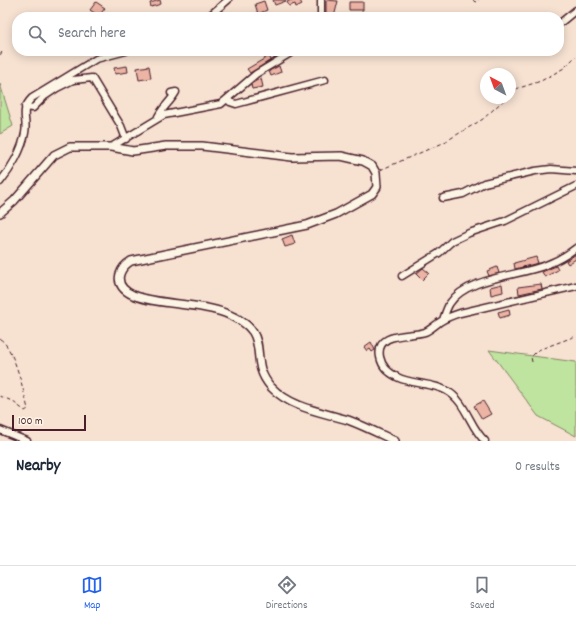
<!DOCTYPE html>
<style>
:root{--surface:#fff;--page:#f6f6f7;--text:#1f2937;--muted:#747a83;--line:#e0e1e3;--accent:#2563eb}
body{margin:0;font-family:Dekko,sans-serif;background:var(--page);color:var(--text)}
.compass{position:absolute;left:480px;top:68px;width:36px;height:36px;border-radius:50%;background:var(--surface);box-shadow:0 2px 10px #0003;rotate:319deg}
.scale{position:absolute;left:12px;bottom:10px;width:74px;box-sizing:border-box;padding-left:4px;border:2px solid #4a1f2b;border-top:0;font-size:11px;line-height:14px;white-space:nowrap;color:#4a1f2b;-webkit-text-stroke:3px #fcf5e5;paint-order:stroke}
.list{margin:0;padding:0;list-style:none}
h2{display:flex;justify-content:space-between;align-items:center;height:52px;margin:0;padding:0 16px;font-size:17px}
h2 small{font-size:13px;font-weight:400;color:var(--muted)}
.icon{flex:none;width:22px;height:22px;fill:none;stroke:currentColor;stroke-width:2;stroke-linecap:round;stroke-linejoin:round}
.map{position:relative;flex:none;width:576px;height:441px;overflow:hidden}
.search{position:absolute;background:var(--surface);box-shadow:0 2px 10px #0003;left:12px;right:12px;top:12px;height:44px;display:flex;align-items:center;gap:10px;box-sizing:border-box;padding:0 14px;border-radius:16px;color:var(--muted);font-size:15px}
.sheet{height:124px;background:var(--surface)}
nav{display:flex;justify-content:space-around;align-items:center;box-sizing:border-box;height:56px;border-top:1px solid var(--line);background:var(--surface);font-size:11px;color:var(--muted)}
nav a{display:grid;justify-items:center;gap:2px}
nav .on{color:var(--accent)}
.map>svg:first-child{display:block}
.green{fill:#bee49f;stroke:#848265}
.building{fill:#ecb4a4;stroke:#4a1f2b}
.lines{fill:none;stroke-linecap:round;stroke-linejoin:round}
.minor-casing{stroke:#4a1f2b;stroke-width:9}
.tertiary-casing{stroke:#4a1f2b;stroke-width:10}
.path{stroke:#4a1f2b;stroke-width:1;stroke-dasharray:4 3;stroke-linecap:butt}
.minor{stroke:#fcf5e5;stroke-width:6}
.tertiary{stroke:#fcf5e5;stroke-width:7}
</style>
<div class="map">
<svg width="576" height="441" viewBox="0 0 576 441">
<rect width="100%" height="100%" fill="#f7e2d2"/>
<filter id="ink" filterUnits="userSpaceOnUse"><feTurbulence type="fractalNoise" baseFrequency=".025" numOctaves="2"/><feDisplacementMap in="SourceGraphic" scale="8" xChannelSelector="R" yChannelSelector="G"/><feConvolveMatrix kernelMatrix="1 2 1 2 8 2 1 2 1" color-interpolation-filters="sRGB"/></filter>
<g filter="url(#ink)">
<!-- green -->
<path class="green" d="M0 84 13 126 0 134Z
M489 350 576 362V436L538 416Z"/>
<!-- building -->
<path class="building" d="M160 0 161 4 151 7 150 3Z
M273 0H286V1L275 5Z
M291 0H303L300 1 302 4 296 7 295 4 289 6 287 2Z
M326 0 338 1 334 17H326Z
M264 1 267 10 258 14 255 4Z
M96 2 105 8 99 16 90 10Z
M349 2H363V10H349Z
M269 56 271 60 250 73 247 69Z
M127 66 128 72 115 74 114 68Z
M149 66 151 78 139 80 137 68Z
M279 66 281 72 271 76 269 71Z
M261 78 263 87 252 89 251 84Z
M292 235 295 244 285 247 282 239Z
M576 254V259L568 264 566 261Z
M536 257 538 263 515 269 514 263Z
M556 266 558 270 545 277 542 272Z
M497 267 499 273 489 276 487 271Z
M423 268 429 273 422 280 416 274Z
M502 284 503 292 491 295 490 287Z
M541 284 542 289 519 294 518 287Z
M509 309 510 315 500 318 498 312Z
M371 342 375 350 372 352 370 349 367 351 364 347Z
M483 401 491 414 482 419 474 406Z"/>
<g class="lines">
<!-- minor casing -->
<g class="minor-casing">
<path id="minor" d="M208 17 228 0
M321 17V0
M559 24 576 10
M228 99 230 102 236 104 325 80
M25 107 33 108 45 96 57 88 73 80 92 78 121 126 126 139
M157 119C161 108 170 103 176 92L171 93
M111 147 164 115 221 104 256 74 294 51
M0 182C11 169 22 150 25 133 28 119 19 111 32 98L96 59 126 51
M443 198 463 194 484 183 535 171 551 169 576 171
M402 276 439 253 452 241 469 233 505 221 576 186
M443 320C445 314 447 307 450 303 467 277 520 276 546 265 557 261 567 255 576 248
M0 430 27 441
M485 441C470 428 466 401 447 391 432 382 412 385 397 377 388 372 382 367 380 357 375 331 410 337 425 332 432 329 437 323 443 320 448 317 454 315 460 313L576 286"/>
</g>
<!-- tertiary casing -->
<g class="tertiary-casing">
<path id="tertiary" d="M0 213 14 201 54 155 70 147H111L133 151 166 146H202L292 157 341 156 363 161 372 166 376 173 377 187 372 194 336 214 307 225 131 261C126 264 122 268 120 274 117 284 124 291 133 295 161 306 196 302 225 313 277 333 245 358 271 387 291 408 322 412 348 420 364 426 380 434 395 441"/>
</g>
<!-- path -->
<path class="path" d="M473 0 475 2 479 0
M0 55 2 52
M510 94 516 89 541 81 564 68 576 56
M380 170 443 143 483 119 506 98
M0 339C14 347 24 393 28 409L25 411 12 401 0 396
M532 362 531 357 538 350 576 336"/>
<!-- minor -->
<use href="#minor" class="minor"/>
<!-- tertiary -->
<use href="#tertiary" class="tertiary"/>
</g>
</g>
</svg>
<svg class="compass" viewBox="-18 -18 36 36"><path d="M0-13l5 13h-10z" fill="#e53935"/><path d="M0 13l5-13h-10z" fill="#747a83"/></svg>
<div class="scale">100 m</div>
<div class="search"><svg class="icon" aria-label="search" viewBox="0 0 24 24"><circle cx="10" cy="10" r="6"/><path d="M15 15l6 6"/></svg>Search here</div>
</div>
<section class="sheet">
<h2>Nearby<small>0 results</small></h2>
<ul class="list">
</ul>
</section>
<nav>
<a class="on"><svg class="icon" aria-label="map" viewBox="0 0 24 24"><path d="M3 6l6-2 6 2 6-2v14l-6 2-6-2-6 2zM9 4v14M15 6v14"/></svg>Map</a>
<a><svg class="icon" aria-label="directions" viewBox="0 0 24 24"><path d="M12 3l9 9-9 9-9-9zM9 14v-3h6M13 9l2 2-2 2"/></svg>Directions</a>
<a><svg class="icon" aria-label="saved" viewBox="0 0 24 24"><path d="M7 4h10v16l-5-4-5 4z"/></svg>Saved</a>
</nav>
